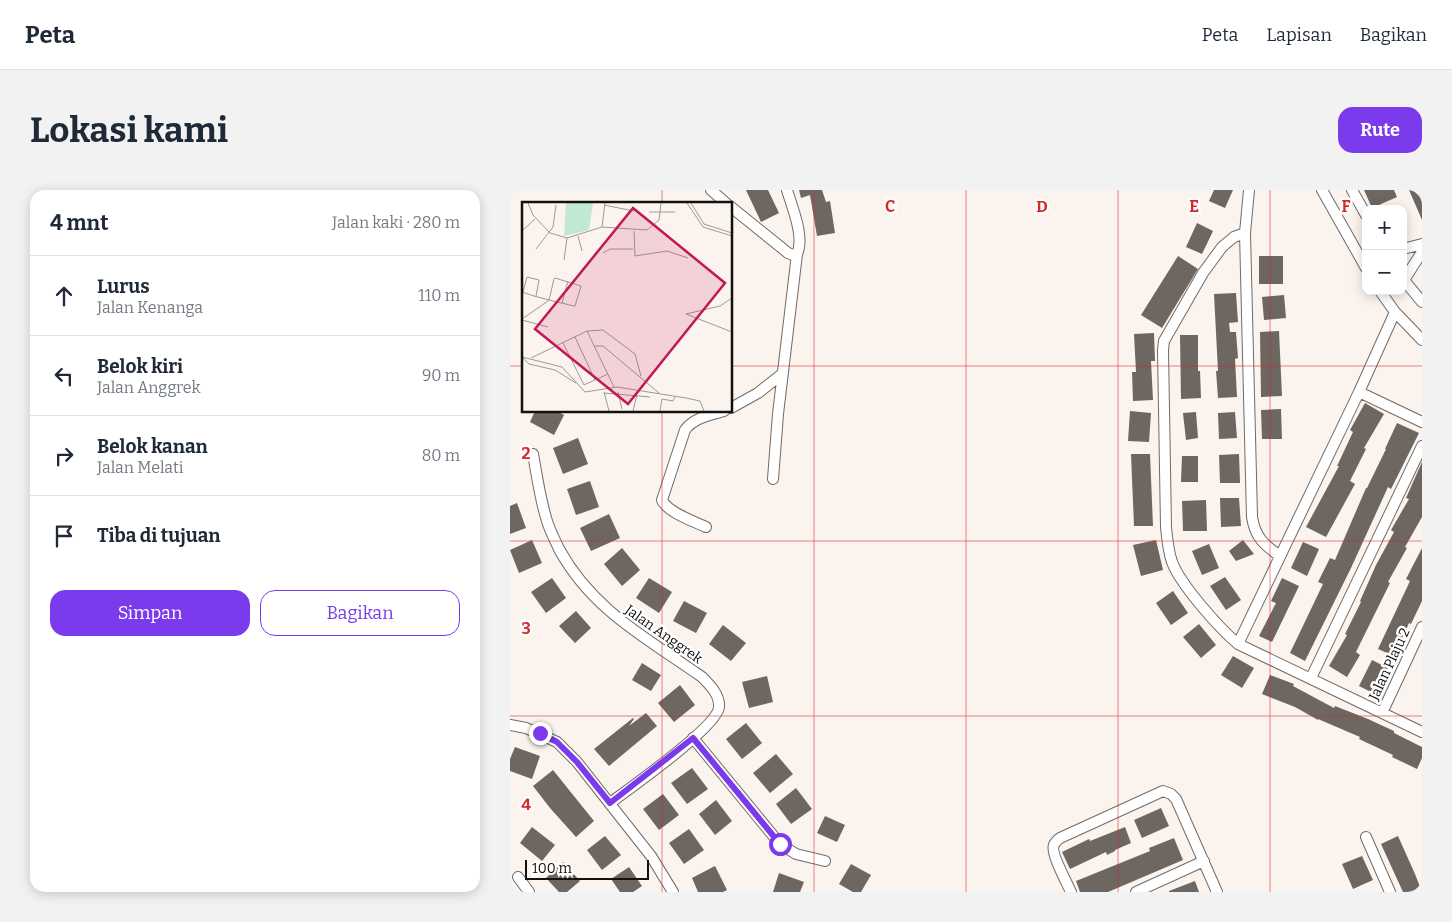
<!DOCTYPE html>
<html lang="id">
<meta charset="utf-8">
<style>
:root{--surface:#fff;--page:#f2f2f3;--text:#1f2937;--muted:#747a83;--line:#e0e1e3;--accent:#7c3aed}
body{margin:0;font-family:Bitter,serif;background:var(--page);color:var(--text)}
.controls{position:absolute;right:15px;top:15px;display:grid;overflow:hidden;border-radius:10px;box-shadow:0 2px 12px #0003}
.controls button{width:45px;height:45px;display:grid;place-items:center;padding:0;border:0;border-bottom:1px solid var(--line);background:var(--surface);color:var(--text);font:25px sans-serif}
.scale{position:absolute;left:15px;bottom:12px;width:124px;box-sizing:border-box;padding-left:5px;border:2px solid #13110f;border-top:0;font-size:14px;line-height:18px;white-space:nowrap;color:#13110f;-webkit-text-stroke:4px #fff;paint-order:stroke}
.stop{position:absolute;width:15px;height:15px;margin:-11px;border:4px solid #7c3aed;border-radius:50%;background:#fff}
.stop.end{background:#7c3aed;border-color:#fff;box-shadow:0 1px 5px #0008}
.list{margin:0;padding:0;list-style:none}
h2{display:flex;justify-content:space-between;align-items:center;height:65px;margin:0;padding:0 20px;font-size:21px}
h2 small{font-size:16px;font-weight:400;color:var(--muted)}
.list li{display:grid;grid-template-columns:32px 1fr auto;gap:15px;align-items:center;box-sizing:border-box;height:80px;padding:0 20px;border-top:1px solid var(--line)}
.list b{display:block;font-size:19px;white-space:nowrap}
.list p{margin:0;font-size:16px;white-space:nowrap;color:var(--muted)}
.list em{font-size:16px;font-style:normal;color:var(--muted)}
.actions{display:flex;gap:10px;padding:15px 20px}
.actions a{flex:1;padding:11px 0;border:1px solid var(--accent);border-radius:15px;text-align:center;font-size:18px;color:var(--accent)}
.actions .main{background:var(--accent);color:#fff}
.icon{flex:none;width:28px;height:28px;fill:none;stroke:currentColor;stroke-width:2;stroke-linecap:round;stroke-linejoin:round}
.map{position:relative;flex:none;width:912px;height:702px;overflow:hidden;border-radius:15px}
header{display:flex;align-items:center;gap:30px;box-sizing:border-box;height:70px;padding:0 25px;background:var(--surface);border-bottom:1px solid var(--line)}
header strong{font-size:24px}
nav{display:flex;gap:28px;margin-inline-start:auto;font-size:18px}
.intro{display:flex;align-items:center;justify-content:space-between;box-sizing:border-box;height:120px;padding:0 30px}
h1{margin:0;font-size:35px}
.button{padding:12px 22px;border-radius:15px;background:var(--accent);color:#fff;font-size:18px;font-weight:700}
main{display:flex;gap:30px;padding:0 30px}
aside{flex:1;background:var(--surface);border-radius:15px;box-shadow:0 2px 12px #0003}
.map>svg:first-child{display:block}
.building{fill:#6d6661}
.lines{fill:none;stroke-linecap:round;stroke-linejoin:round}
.minor-casing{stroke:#716a65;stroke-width:12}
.minor{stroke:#fff;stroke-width:10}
.route{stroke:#7c3aed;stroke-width:6}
.grid{fill:none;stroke:#d62828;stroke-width:1;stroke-opacity:0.55}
.labels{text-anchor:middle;stroke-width:5;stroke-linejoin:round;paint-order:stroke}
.street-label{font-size:14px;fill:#13110f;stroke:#fff}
.inset-road{fill:none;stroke:#9e9994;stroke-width:1}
.view{fill:#c2185b;fill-opacity:0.15;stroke:#c2185b;stroke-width:2.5}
.inset-edge{fill:none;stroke:#13110f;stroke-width:2.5}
.grid-label{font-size:16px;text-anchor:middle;font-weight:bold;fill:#d62828;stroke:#fff;stroke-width:5;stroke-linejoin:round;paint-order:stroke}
</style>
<header>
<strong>Peta</strong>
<nav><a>Peta</a><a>Lapisan</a><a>Bagikan</a></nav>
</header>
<div class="intro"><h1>Lokasi kami</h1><a class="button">Rute</a></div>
<main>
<aside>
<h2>4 mnt<small>Jalan kaki · 280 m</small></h2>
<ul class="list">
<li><svg class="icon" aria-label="ahead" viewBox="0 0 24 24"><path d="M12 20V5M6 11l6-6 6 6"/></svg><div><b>Lurus</b><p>Jalan Kenanga</p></div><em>110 m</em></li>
<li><svg class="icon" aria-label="left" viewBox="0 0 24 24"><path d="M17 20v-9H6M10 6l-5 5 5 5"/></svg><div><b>Belok kiri</b><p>Jalan Anggrek</p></div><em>90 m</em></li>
<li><svg class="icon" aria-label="right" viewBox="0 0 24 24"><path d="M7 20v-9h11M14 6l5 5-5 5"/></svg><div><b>Belok kanan</b><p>Jalan Melati</p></div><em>80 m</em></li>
<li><svg class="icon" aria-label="arrive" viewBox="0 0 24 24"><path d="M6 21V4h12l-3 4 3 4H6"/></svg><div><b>Tiba di tujuan</b></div></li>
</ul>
<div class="actions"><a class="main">Simpan</a><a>Bagikan</a></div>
</aside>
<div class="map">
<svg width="912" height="702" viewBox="0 0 912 702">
<rect width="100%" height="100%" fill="#fbf3ed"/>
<!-- building -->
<path class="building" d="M236 0H258L269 23 251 32Z
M289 0H312L316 12 320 11 325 43 307 46 300 5 291 8Z
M704 0H723L715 18 699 11Z
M854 0H884L887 7 862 18Z
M899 0H912V30Z
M687 33 703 41 692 64 676 57Z
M668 66 688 79 652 138 631 125Z
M749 66H773V94H749Z
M726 103 728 132 719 133 720 142H726L728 168 725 169 727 207 708 208 706 181H708L704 104Z
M774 105 776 128 754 130 752 107Z
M769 141 772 206 751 207 750 142Z
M644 143 645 171H641L643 210 623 211 622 182H626L624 144Z
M670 145H688V181H690L691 208 671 209Z
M855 213 874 224 854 258 856 259 840 291 845 294 816 347 796 337 829 276H827L843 242 840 240Z
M771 219 772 249H752L751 220Z
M25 221H47L54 225 44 245 20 232Z
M620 221 641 223 639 252 618 251Z
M686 222 688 248 676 250 673 223Z
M725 222 727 248 709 249 708 223Z
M887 233 909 243 881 299 878 297 841 378 795 471 780 463 813 394 808 392 820 368 825 370 856 298H857L876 259H875Z
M68 248 78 274 53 284 43 258Z
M621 264H640L643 336H624Z
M729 264 730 293H710L709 265Z
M672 266H688V292H671Z
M912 272V327L895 357 897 358 878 392 880 393 846 462 850 465 837 487 819 476 837 445 835 444 851 412 850 411 866 375 884 342 881 340 899 309 896 308Z
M80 291 89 317 66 325 57 299Z
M710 308H729L731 336 711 337Z
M696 310 697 341H673L672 311Z
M7 313 16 338 0 344V316Z
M99 324 110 348 81 361 70 338Z
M22 350 32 373 9 383 0 360Z
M646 350 653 380 631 386 623 355Z
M733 350 744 364 726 371 719 361Z
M793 352 809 359 797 386 781 378Z
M699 354 709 378 692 385 682 361Z
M112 358 130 380 112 396 94 374Z
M912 358V411L901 434 899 433 884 466 868 459 900 391 896 389Z
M715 387 731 410 716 420 700 396Z
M42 388 56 408 36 423 21 402Z
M139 388 162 402 149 423 126 408Z
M772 388 789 396 762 452 749 446 766 413 761 411Z
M663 401 678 423 661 435 646 413Z
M174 411 197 423 186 443 163 431Z
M66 421 81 438 65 453 49 436Z
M689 434 706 455 691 468 673 447Z
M213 435 236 453 221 471 199 454Z
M723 466 744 478 732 498 711 485Z
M862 470 878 478 865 504 849 496Z
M132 473 151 485 141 501 122 490Z
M760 485 784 494 783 496 824 518 825 516 858 529 884 541V543L912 557V568L907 579 882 567 883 565 849 549 850 547 808 529V530L785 517 752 504Z
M257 486 263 512 239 518 232 492Z
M170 495 185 515 164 532 148 513Z
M136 523 147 536 99 576 84 559 123 528 124 529 119 536Z
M236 533 252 553 232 569 216 549Z
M5 557 30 566 22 589 0 581V569Z
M266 564 283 584 260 603 243 583Z
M182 578 198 599 177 614 161 593Z
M43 580 84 631 66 647 40 618 23 596Z
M286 598 302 619 281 634 266 614Z
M153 604 169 625 149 640 133 619Z
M206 610 222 631 205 645 189 624Z
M651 618 659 636 632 648 624 630Z
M315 626 335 635 327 652 307 643Z
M22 637 45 655 32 671 10 653Z
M615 637 621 653 605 660V661L597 665 596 662 560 679 552 662 579 649 580 651Z
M179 639 194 660 174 674 159 653Z
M95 646 111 665 92 680 77 660Z
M888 646 905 684 912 702H893L871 654Z
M664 648 673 670 598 702H570L566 691 640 661 639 658Z
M852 666 863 690 843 699 832 674Z
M53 672 70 691 57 702H49L36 688Z
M341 674 361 685 351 702H343L329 694Z
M205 676 217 700 213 702H188L182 688Z
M119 677 132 696 123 702H110L101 689Z
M269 683 294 692 290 702H263Z
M685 691 689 702H659V701Z"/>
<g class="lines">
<!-- minor casing -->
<g class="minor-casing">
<path id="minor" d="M201 0 217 14
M739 0 735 43 742 327C745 347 754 355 770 366
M812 0 856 78
M842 0 856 25
M221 17 278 63 283 65 287 64
M735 43 724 47 712 57 693 83 654 151 653 160 656 337C657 348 658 360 662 372 670 394 709 438 728 454L912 542
M893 59 912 54
M893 89 912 112
M894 90 912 62
M870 101 885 122 912 150
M849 202 912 232
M221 218 248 203 272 184
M23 264C27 286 30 309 37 331 40 341 45 350 49 359 83 421 137 448 192 487 200 495 210 505 209 517 208 536 119 599 100 613
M263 289 268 224 287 64C295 47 282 17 277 0
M196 337C183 331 157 322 152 310L175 240C183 228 200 225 214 221
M728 454 849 202 885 122
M801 488 912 256
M872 523 912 437
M0 535 16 538 47 552 67 572 141 666 163 702
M183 548 270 654 286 664 315 671
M856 647 880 702
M8 687 19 702
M561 702C557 693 540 662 544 655 544 653 549 649 550 648L653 601 661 604 666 609 707 702
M626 702 694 671"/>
</g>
<!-- minor -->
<use href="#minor" class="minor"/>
</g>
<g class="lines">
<!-- route -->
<path class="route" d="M30 543 47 552 67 572 100 613 183 548 270 654"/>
</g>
<!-- grid -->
<path class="grid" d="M152 0V14M304 0V702M456 0V702M608 0V702M760 0V702M0 176H14M221 176H912M152 221V702M0 351H912M0 526H912"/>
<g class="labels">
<!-- street labels -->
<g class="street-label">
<text transform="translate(154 444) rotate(35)" y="5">Jalan Anggrek</text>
<text transform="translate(879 474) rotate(-65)" y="5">Jalan Plaju 2</text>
</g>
</g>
<!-- overview -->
<g transform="translate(12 12)">
<rect width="210" height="210" fill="#fbf3ed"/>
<path d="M44 1H71L67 28 42 34Z" fill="#bfe9d2"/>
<path class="inset-road" d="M6 1 11 13 28 31 45 36 80 25 125 28 137 18 139 1M165 1 181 25 210 34M169 1 182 22 210 31M82 3 112 9M127 10H153M80 25 83 1M0 29 13 17M112 29 113 54 145 49 166 56M56 34 60 49M14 47 31 25 34 3M81 51 88 47H111M42 58 45 36M0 90 12 94 27 98 52 104H53L59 84 33 76 32 77 27 98 26 99 0 117M1 90 5 75 17 78 14 94M40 101 46 79M164 112 198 104 210 96M164 112 210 130M0 118 26 125M65 129 92 185M53 135 73 178M41 141 62 183 86 172M73 144H81L137 191M0 155 40 165 63 190 95 185 164 196 178 199 182 209M1 156 7 162 33 168 54 181M9 156 65 129 81 128 113 152 119 174M82 190 87 209M96 190 100 207M82 191 128 195M111 209 115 193M138 209 140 197 151 199 153 195"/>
<path class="view" d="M111 6 203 81 106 202 13 127Z"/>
<rect width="210" height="210" class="inset-edge"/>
</g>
<g class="grid-label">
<text x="380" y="22">C</text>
<text x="532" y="22">D</text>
<text x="684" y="22">E</text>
<text x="836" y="22">F</text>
<text x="16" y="269">2</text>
<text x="16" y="444">3</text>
<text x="16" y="620">4</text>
</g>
</svg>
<div class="controls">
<button>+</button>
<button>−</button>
</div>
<div class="scale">100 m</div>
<div class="stop" style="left:270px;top:654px"></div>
<div class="stop end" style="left:30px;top:543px"></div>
</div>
</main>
